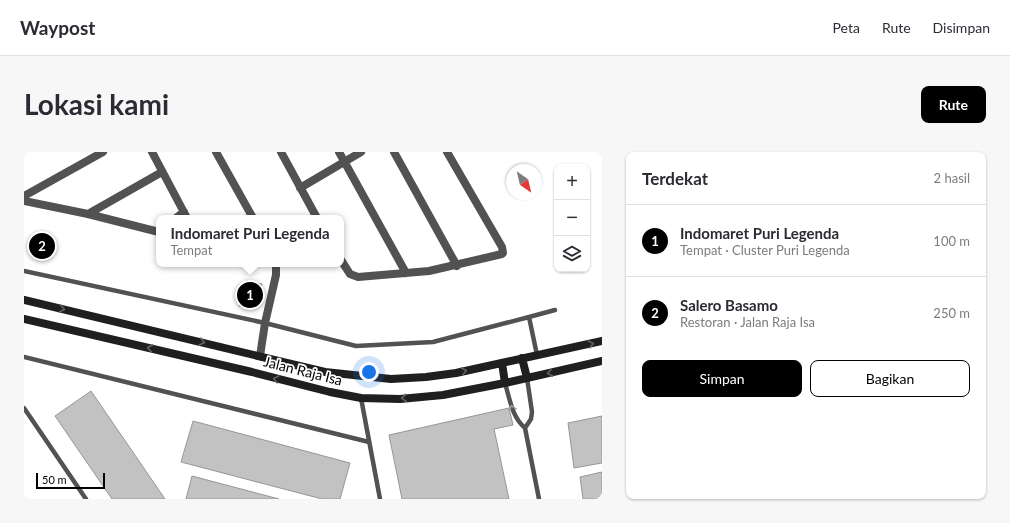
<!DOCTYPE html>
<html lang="id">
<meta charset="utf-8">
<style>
:root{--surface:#fff;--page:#f7f7f7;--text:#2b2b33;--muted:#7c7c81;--line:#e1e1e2;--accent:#000}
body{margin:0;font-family:Lato,sans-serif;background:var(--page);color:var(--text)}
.controls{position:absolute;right:12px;top:12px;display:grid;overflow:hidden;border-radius:8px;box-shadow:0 1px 3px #0004}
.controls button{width:36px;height:36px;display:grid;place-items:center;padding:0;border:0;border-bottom:1px solid var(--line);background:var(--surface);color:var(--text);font:20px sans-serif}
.compass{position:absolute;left:482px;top:12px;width:36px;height:36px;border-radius:50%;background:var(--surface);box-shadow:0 1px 3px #0004;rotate:146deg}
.scale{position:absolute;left:12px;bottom:10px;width:69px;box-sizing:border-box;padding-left:4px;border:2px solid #000;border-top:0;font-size:11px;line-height:14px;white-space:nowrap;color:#000;-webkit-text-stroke:3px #fff;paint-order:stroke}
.you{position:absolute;left:345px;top:220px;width:14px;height:14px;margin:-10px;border:3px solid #fff;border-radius:50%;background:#1a73e8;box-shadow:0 0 0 6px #1a73e833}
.badge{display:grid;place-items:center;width:26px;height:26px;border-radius:50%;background:var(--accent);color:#fff;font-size:13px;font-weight:700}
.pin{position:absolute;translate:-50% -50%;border:2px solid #fff;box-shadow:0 1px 4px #0006}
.popup{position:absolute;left:132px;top:63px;width:188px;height:52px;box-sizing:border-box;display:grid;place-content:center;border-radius:8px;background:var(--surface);filter:drop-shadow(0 1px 3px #0005);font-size:13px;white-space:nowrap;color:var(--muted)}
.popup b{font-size:15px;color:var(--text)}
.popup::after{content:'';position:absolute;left:50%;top:100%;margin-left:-8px;border:8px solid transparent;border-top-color:var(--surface)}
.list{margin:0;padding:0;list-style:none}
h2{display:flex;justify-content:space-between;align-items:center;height:52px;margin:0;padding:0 16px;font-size:17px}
h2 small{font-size:13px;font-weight:400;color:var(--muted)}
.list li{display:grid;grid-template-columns:26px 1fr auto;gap:12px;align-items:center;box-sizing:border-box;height:72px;padding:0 16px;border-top:1px solid var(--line)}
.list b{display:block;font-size:15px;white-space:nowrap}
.list p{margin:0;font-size:13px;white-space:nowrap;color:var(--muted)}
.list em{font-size:13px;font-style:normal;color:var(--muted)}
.actions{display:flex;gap:8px;padding:12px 16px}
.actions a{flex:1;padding:9px 0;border:1px solid var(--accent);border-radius:8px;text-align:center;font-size:14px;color:var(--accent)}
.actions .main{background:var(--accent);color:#fff}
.icon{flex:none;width:22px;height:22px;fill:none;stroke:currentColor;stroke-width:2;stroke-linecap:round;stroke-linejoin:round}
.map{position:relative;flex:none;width:578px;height:347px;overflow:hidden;border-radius:8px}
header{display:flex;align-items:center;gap:24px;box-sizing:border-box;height:56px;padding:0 20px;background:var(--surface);border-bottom:1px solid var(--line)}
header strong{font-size:19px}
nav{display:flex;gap:22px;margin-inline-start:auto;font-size:14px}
.intro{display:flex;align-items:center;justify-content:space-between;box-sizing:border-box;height:96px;padding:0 24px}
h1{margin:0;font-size:28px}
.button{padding:10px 18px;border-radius:8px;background:var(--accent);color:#fff;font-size:14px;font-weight:700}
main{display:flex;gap:24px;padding:0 24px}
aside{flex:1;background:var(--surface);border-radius:8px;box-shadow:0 1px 3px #0004}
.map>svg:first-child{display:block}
.building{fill:#c2c2c2;stroke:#969696}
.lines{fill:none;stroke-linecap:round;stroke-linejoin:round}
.lane{stroke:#525252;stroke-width:4.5}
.street{stroke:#525252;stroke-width:8}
.secondary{stroke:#1f1f1f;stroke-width:8}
.oneway{stroke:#626262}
.oneway2{stroke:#979797}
.labels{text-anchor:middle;stroke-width:3.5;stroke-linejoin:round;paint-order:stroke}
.street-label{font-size:14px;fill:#000;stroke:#fff}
</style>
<header>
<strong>Waypost</strong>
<nav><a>Peta</a><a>Rute</a><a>Disimpan</a></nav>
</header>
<div class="intro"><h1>Lokasi kami</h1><a class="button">Rute</a></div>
<main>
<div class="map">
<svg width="578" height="347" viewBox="0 0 578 347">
<rect width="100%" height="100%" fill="#fff"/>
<!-- building -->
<path class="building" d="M222 129 238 132 231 157 215 154Z
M67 239 141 347H88L31 264Z
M485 256 489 273 470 277 485 347H378L365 283Z
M578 264V311L550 316 544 271Z
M169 269 326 311 316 347H298L157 310Z
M578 320V347H559L556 325Z
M168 324 255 347H162Z"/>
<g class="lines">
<!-- lane -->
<path class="lane" d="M0 119 241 171 332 194 409 190 505 165 513 203
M505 165 531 158
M0 205 345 290
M481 231C486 248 488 265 501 276L515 347
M337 246 356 347
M0 256 62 347
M501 276 507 267 508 260 503 226"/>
<!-- street -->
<path class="street" d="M128 0 163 66
M192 0 229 66
M257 0 293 66
M315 0 382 121
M370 0 433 114
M276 36 337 0
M0 44 79 0
M0 49 64 62 135 80
M64 62 138 20
M152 66 160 60
M317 108 326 122 334 125 405 119 478 102 479 101 478 95 423 0
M236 204 241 171 252 123V112"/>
<!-- secondary -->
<path class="secondary" d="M0 148 301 220 367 227 402 225 432 221 578 189
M0 167 228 220 306 240 337 246 376 247 419 243 481 231 578 209
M498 206 503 226
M478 211 481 231"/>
</g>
<!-- one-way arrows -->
<defs><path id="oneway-chevron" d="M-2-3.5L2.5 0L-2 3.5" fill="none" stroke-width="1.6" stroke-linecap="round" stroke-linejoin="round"/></defs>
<g class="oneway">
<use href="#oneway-chevron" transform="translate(38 157) rotate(13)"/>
<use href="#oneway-chevron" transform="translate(178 190) rotate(13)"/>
<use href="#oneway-chevron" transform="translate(567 192) rotate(-12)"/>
<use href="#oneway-chevron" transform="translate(126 196) rotate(-167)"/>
<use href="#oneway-chevron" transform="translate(440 219) rotate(-12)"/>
<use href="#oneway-chevron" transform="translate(526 221) rotate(167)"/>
<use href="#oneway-chevron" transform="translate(252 227) rotate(-166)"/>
<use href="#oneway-chevron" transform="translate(380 246) rotate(177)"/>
</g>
<use class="oneway2" href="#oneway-chevron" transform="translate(488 256) rotate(-107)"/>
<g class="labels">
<!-- street labels -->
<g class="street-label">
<text transform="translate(279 219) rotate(14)" y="5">Jalan Raja Isa</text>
</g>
</g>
</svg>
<div class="controls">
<button>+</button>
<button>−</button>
<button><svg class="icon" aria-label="layers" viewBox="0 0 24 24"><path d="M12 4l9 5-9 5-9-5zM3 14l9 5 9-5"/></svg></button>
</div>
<svg class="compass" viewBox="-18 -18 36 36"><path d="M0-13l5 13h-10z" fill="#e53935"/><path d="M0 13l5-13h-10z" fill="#7c7c81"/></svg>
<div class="scale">50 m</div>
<div class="you"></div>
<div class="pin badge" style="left:226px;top:143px">1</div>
<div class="popup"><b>Indomaret Puri Legenda</b>Tempat</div>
<div class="pin badge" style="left:18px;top:94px">2</div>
</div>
<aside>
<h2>Terdekat<small>2 hasil</small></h2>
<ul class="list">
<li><span class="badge">1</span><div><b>Indomaret Puri Legenda</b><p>Tempat · Cluster Puri Legenda</p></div><em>100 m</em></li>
<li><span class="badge">2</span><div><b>Salero Basamo</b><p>Restoran · Jalan Raja Isa</p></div><em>250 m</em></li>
</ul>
<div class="actions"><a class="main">Simpan</a><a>Bagikan</a></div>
</aside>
</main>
